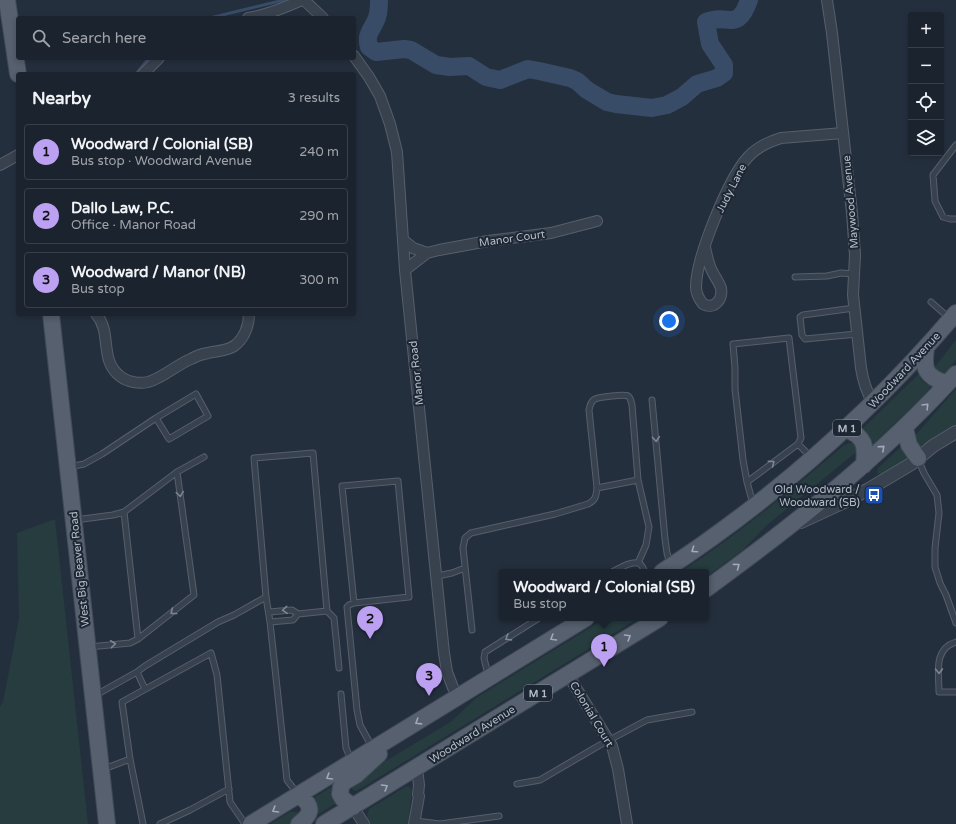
<!DOCTYPE html>
<meta charset="utf-8">
<style>
:root{--surface:#1b232e;--page:#242b36;--text:#f1f3f6;--muted:#a0a4aa;--line:#39404a;--accent:#bca0f2}
body{margin:0;font-family:"Varela Round",sans-serif;background:var(--page);color:var(--text)}
.controls{position:absolute;right:12px;top:12px;display:grid;overflow:hidden;border-radius:4px;box-shadow:0 2px 6px #0003}
.controls button{width:36px;height:36px;display:grid;place-items:center;padding:0;border:0;border-bottom:1px solid var(--line);background:var(--surface);color:var(--text);font:20px sans-serif}
.you{position:absolute;left:669px;top:321px;width:14px;height:14px;margin:-10px;border:3px solid #fff;border-radius:50%;background:#1a73e8;box-shadow:0 0 0 6px #1a73e833}
.badge{display:grid;place-items:center;width:26px;height:26px;border-radius:50%;background:var(--accent);color:#111;font-size:13px;font-weight:700}
.pin{position:absolute;translate:-50% -33px;filter:drop-shadow(0 1px 2px #0008)}
.pin::after{content:'';position:absolute;top:21px;width:14px;height:12px;background:inherit;clip-path:polygon(0 0,100% 0,50% 100%)}
.popup{position:absolute;left:499px;top:569px;width:210px;height:52px;box-sizing:border-box;display:grid;place-content:center;border-radius:4px;background:var(--surface);filter:drop-shadow(0 1px 3px #0005);font-size:13px;white-space:nowrap;color:var(--muted)}
.popup b{font-size:15px;color:var(--text)}
.popup::after{content:'';position:absolute;left:50%;top:100%;margin-left:-8px;border:8px solid transparent;border-top-color:var(--surface)}
.list{margin:0;padding:0;list-style:none}
h2{display:flex;justify-content:space-between;align-items:center;height:52px;margin:0;padding:0 16px;font-size:17px}
h2 small{font-size:13px;font-weight:400;color:var(--muted)}
.list li{display:grid;grid-template-columns:26px 1fr auto;gap:12px;align-items:center;box-sizing:border-box;height:56px;margin:0 8px 8px;padding:0 8px;border:1px solid var(--line);border-radius:4px}
.list b{display:block;font-size:15px;white-space:nowrap}
.list p{margin:0;font-size:13px;white-space:nowrap;color:var(--muted)}
.list em{font-size:13px;font-style:normal;color:var(--muted)}
.icon{flex:none;width:22px;height:22px;fill:none;stroke:currentColor;stroke-width:2;stroke-linecap:round;stroke-linejoin:round}
.map{position:relative;flex:none;width:956px;height:824px;overflow:hidden}
.search{position:absolute;background:var(--surface);box-shadow:0 2px 6px #0003;left:16px;top:16px;width:340px;height:44px;display:flex;align-items:center;gap:10px;box-sizing:border-box;padding:0 14px;border-radius:4px;color:var(--muted);font-size:15px}
.panel{position:absolute;background:var(--surface);box-shadow:0 2px 6px #0003;left:16px;top:72px;width:340px;height:244px;border-radius:4px}
.map>svg:first-child{display:block}
.green{fill:#263c3f}
.lines{fill:none;stroke-linecap:round;stroke-linejoin:round}
.stream{stroke:#394c67;stroke-width:3}
.river{stroke:#394c67;stroke-width:18}
.service-casing{stroke:#565f6c;stroke-width:7}
.minor-casing{stroke:#565f6c;stroke-width:12}
.tertiary-casing{stroke:#565f6c;stroke-width:14}
.primary-casing{stroke:#414a57;stroke-width:18}
.service{stroke:#38414e;stroke-width:5}
.minor{stroke:#38414e;stroke-width:10}
.tertiary{stroke:#38414e;stroke-width:12}
.primary{stroke:#56606e;stroke-width:16}
.oneway{stroke:#a1aab7}
.oneway2{stroke:#7c8592}
.labels{text-anchor:middle;stroke-width:4;stroke-linejoin:round;paint-order:stroke}
.shield{fill:#1d2633;stroke:#878f9c;stroke-width:1}
.shield-label{font-size:10px;font-weight:bold;fill:#b4bcc9}
.street-label{font-size:11px;fill:#b4bcc9;stroke:#1d2633}
.poi-label{font-size:11px;fill:#b4bcc9;stroke:#1d2633;text-anchor:end}
</style>
<div class="map">
<svg width="956" height="824" viewBox="0 0 956 824">
<rect width="100%" height="100%" fill="#242f3e"/>
<!-- green -->
<path class="green" d="M956 340V360L945 374H937L934 368Z
M919 374C921 381 924 383 931 386L922 397 873 444 869 435 862 429Z
M956 389V425L919 447 912 439Z
M849 443H854L857 448 855 453 766 526 743 550 706 577V572H680C738 535 790 491 843 446Z
M902 446 908 455 907 460 883 475 877 473 878 468Z
M55 519 88 824H0V707L3 702 19 619 17 533Z
M606 618H639L365 786 356 791 352 789V784L361 776 452 721 476 698Z
M333 786 340 801 315 816 310 800Z
M408 786 411 788 412 791 408 824H370L367 816 369 809 405 787Z
M290 812H297L299 815 290 824H270Z"/>
<g class="lines">
<!-- stream -->
<path class="stream" d="M210 18 284 0
M136 74 149 58"/>
<!-- river -->
<path class="river" d="M379 0C379 6 379 14 376 20 372 30 365 34 369 47L376 52 404 49 411 50 436 65 450 67 469 66 486 77 500 80 528 69 539 71 570 78 577 81 587 90 607 102 616 104 652 108 667 105 682 97 697 84 717 78 724 73V65L710 44 706 22C728 12 737 34 749 0"/>
<!-- service casing -->
<g class="service-casing">
<path id="service" d="M956 145 933 175 935 201 943 217 950 219H956
M795 277 827 276 841 273 855 274
M931 302 948 317
M854 308 803 315 800 317 802 335 805 339 857 334
M652 400 665 539 667 553 670 564
M798 444 810 456
M918 459 924 473 937 495 939 513 935 548V567L940 583 946 595 956 623
M69 467 84 464 102 454 156 418 196 394 208 416 169 439 156 418
M747 482 798 444 801 438 789 338 733 344 735 368V389L743 460 747 482 753 504
M124 512 177 472
M75 520 113 515 124 512 138 639
M638 563 646 545 649 527 638 480
M612 572C618 569 633 559 640 564 642 565 644 570 645 572
M437 576 452 573 465 568
M266 597 270 622 287 780 297 793
M354 603 342 486 398 481 409 597 354 603 349 605 347 607 357 710 360 725 372 747
M269 612 292 610 298 614 293 620 270 622
M298 614 327 611 334 618 339 668
M472 630 463 548 465 538 471 533 555 514 588 504C596 500 596 496 597 488L589 410C590 405 591 401 595 399 600 397 624 394 628 396 631 398 631 402 632 405L638 480 597 488
M956 642C933 649 939 673 939 692H956
M89 647 130 643 138 639 194 595 177 472 204 457
M137 672 145 689
M488 675 484 658 485 652 539 618
M341 694 346 748 351 760
M96 695 137 672 145 666 218 622 234 615 266 597 254 458 313 453 327 611
M104 769 130 759
M517 784 540 780 600 745 647 720 692 712
M415 821 440 824 499 816
M143 824 130 759 122 702 211 653 217 675 230 802 245 824
M160 824 190 810 229 789"/>
</g>
<!-- minor casing -->
<g class="minor-casing">
<path id="minor" d="M304 0 323 18
M827 0 832 33 852 213 855 255 853 295 861 368C863 381 866 391 873 403
M248 18C267 15 284 8 302 0
M354 56 369 77 380 96 390 124 397 152 405 270 444 653 447 672 457 698
M143 74 159 58
M0 165 18 155
M403 240 413 248 427 253
M705 247C707 256 708 263 712 271 715 277 719 282 721 288 723 300 714 310 703 304 699 299 696 293 696 287 696 258 728 179 748 157 757 147 768 142 781 138L843 133
M405 270 427 253 439 250 488 241 551 233 597 221
M96 314C113 333 98 360 121 377 128 382 139 384 148 382 163 378 176 365 191 359 196 356 202 354 208 353 216 351 227 351 234 346 244 339 249 326 249 314
M568 675 612 746 618 769 627 824
M353 807 364 824
M414 824 419 796 418 795 419 785 417 768"/>
</g>
<!-- tertiary casing -->
<g class="tertiary-casing">
<path id="tertiary" d="M801 522 842 503 869 489 911 464 933 446 956 432"/>
</g>
<!-- primary casing -->
<g class="primary-casing">
<path id="primary" d="M7 0 18 74
M51 314 107 824
M926 348C923 370 925 376 947 384
M905 428 909 445 918 458
M846 429C865 437 866 445 864 465
M662 572C772 500 871 413 956 313
M706 589C795 524 882 456 956 374
M299 795C313 806 313 813 299 824
M353 807 343 799 340 794 341 787 344 782 356 775 379 754
M251 824 586 618
M324 824 660 618"/>
</g>
<!-- service -->
<use href="#service" class="service"/>
<!-- minor -->
<use href="#minor" class="minor"/>
<!-- tertiary -->
<use href="#tertiary" class="tertiary"/>
<!-- primary -->
<use href="#primary" class="primary"/>
</g>
<!-- one-way arrows -->
<defs><path id="oneway-chevron" d="M-2-3.5L2.5 0L-2 3.5" fill="none" stroke-width="1.6" stroke-linecap="round" stroke-linejoin="round"/></defs>
<g class="oneway">
<use href="#oneway-chevron" transform="translate(926 406) rotate(-46)"/>
<use href="#oneway-chevron" transform="translate(882 448) rotate(-42)"/>
<use href="#oneway-chevron" transform="translate(694 550) rotate(146)"/>
<use href="#oneway-chevron" transform="translate(737 566) rotate(-36)"/>
<use href="#oneway-chevron" transform="translate(628 637) rotate(-31)"/>
<use href="#oneway-chevron" transform="translate(553 638) rotate(149)"/>
<use href="#oneway-chevron" transform="translate(418 722) rotate(148)"/>
<use href="#oneway-chevron" transform="translate(329 777) rotate(149)"/>
<use href="#oneway-chevron" transform="translate(385 787) rotate(-31)"/>
<use href="#oneway-chevron" transform="translate(275 810) rotate(149)"/>
</g>
<g class="oneway2">
<use href="#oneway-chevron" transform="translate(656 439) rotate(85)"/>
<use href="#oneway-chevron" transform="translate(772 463) rotate(-37)"/>
<use href="#oneway-chevron" transform="translate(180 494) rotate(82)"/>
<use href="#oneway-chevron" transform="translate(285 610) rotate(175)"/>
<use href="#oneway-chevron" transform="translate(173 612) rotate(142)"/>
<use href="#oneway-chevron" transform="translate(508 638) rotate(148)"/>
<use href="#oneway-chevron" transform="translate(113 644) rotate(-6)"/>
<use href="#oneway-chevron" transform="translate(939 671) rotate(89)"/>
</g>
<!-- icons -->
<defs>
<g id="bus-square" transform="scale(1)"><rect x="-9" y="-9" width="18" height="18" rx="4" fill="#1a4fb4" stroke="#1d2633"/><path d="M-5-6H5V4H4V6H2V4H-2V6H-4V4H-5ZM-3.5-4V0h7V-4ZM-3.5 1.2v1.5H-2V1.2ZM2 1.2v1.5H3.5V1.2Z" fill="#fff"/></g>
</defs>
<g fill-rule="evenodd">
<use href="#bus-square" x="874" y="495"/>
</g>
<g class="labels">
<!-- shield labels -->
<g class="shield">
<rect x="833" y="420" width="28" height="16" rx="3"/>
<rect x="524" y="685" width="28" height="16" rx="3"/>
</g>
<g class="shield-label">
<text x="847" y="432">M 1</text>
<text x="538" y="697">M 1</text>
</g>
<!-- street labels -->
<g class="street-label">
<text transform="translate(731 188) rotate(-63)" y="4">Judy Lane</text>
<text transform="translate(850 202) rotate(-95)" y="4">Maywood Avenue</text>
<text transform="translate(512 238) rotate(-8)" y="4">Manor Court</text>
<text transform="translate(904 370) rotate(-47)" y="4">Woodward Avenue</text>
<text transform="translate(416 373) rotate(-96)" y="4">Manor Road</text>
<text transform="translate(79 569) rotate(-96)" y="4">West Big Beaver Road</text>
<text transform="translate(592 714) rotate(59)" y="4">Colonial Court</text>
<text transform="translate(472 734) rotate(-32)" y="4">Woodward Avenue</text>
</g>
<!-- poi labels -->
<g class="poi-label">
<text x="860" y="493">Old Woodward /<tspan x="860" dy="13">Woodward (SB)</tspan></text>
</g>
</g>
</svg>
<div class="controls">
<button>+</button>
<button>−</button>
<button><svg class="icon" aria-label="locate" viewBox="0 0 24 24"><circle cx="12" cy="12" r="6"/><path d="M12 2v4M12 18v4M2 12h4M18 12h4"/></svg></button>
<button><svg class="icon" aria-label="layers" viewBox="0 0 24 24"><path d="M12 4l9 5-9 5-9-5zM3 14l9 5 9-5"/></svg></button>
</div>
<div class="you"></div>
<div class="pin badge" style="left:604px;top:667px">1</div>
<div class="popup"><b>Woodward / Colonial (SB)</b>Bus stop</div>
<div class="pin badge" style="left:370px;top:639px">2</div>
<div class="pin badge" style="left:429px;top:696px">3</div>
<div class="search"><svg class="icon" aria-label="search" viewBox="0 0 24 24"><circle cx="10" cy="10" r="6"/><path d="M15 15l6 6"/></svg>Search here</div>
<section class="panel">
<h2>Nearby<small>3 results</small></h2>
<ul class="list">
<li><span class="badge">1</span><div><b>Woodward / Colonial (SB)</b><p>Bus stop · Woodward Avenue</p></div><em>240 m</em></li>
<li><span class="badge">2</span><div><b>Dallo Law, P.C.</b><p>Office · Manor Road</p></div><em>290 m</em></li>
<li><span class="badge">3</span><div><b>Woodward / Manor (NB)</b><p>Bus stop</p></div><em>300 m</em></li>
</ul>
</section>
</div>
